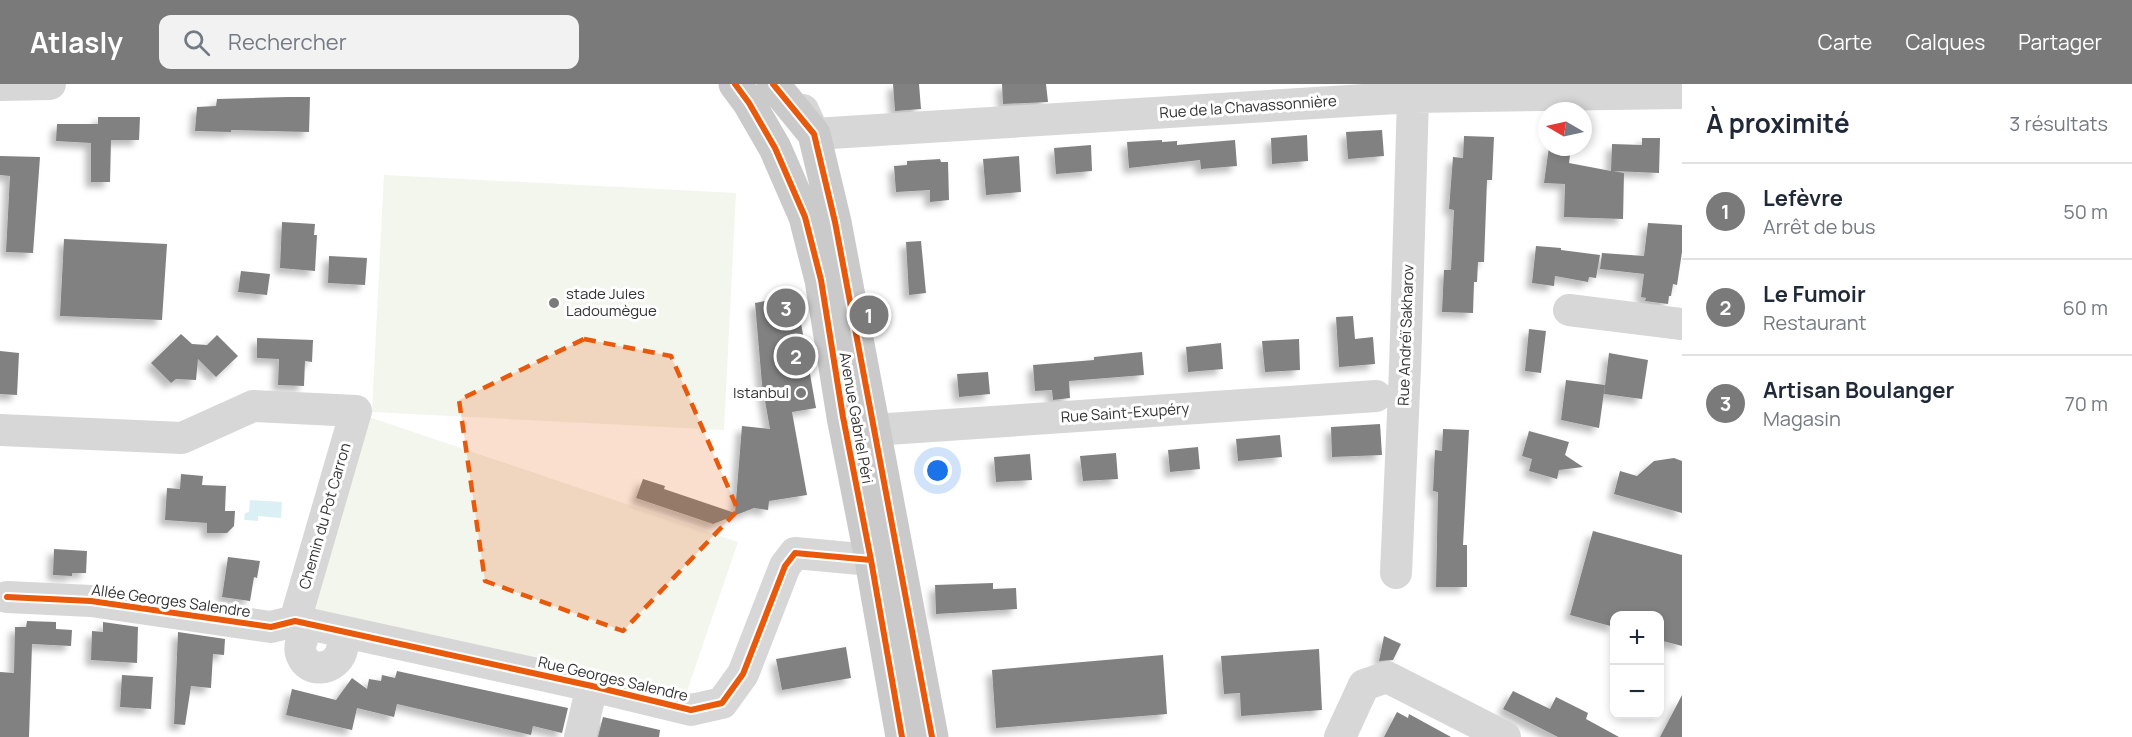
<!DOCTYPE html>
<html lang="fr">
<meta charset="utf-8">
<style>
:root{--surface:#fff;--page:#f2f2f3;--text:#1f2937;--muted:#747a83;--line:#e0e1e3;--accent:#7a7a7a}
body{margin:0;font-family:Manrope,sans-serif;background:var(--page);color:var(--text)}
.controls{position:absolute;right:18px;bottom:18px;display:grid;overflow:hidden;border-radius:12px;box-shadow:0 3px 9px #0003}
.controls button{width:54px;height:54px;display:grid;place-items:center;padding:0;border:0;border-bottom:2px solid var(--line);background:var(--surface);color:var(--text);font:30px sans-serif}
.compass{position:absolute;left:1538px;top:18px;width:54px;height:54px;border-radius:50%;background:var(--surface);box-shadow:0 3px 9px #0003;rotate:279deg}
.you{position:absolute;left:938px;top:387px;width:21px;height:21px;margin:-15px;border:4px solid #fff;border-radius:50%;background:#1a73e8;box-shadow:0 0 0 9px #1a73e833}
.badge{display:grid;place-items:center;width:39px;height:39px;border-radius:50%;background:var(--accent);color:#fff;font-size:20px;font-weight:700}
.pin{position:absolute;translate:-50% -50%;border:3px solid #fff;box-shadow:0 2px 6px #0006}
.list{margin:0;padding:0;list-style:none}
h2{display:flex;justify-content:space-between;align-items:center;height:78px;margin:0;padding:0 24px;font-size:26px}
h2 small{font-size:20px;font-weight:400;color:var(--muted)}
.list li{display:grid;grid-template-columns:39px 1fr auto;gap:18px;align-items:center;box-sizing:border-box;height:96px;padding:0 24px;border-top:2px solid var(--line)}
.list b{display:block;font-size:22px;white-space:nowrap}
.list p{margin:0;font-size:20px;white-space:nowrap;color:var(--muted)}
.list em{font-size:20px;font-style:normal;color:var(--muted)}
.icon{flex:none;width:33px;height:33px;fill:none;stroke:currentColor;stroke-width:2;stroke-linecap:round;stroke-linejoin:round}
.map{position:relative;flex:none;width:1682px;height:653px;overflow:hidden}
header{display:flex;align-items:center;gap:36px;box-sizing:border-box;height:84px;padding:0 30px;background:var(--accent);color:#fff}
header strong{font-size:28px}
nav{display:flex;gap:33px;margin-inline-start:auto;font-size:21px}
.search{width:420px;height:54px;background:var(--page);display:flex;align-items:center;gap:15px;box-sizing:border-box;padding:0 21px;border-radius:12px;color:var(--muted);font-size:22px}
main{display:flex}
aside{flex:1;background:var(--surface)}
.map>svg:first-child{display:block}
.green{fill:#f3f6ed}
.water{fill:#dbf0f4}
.building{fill:#818181;filter:url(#shadow)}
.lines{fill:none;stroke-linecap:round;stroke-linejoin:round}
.minor{stroke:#d7d7d7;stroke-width:32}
.major{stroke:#cacaca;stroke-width:33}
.cycleway-casing{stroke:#fff;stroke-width:10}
.cycleway{stroke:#e8590c;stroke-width:6}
.marked{fill:#e8590c;fill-opacity:0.2;stroke:#e8590c;stroke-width:4.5;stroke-dasharray:12 8;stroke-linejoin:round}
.poi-dot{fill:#7a7a7a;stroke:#fff;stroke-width:2}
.labels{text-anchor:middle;stroke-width:6;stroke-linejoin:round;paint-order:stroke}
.street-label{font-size:15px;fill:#333;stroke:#fff}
.poi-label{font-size:15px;fill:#333;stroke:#fff;text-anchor:start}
</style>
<header>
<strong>Atlasly</strong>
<div class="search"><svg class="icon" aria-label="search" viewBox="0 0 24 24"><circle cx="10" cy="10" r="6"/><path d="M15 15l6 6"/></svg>Rechercher</div>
<nav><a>Carte</a><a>Calques</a><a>Partager</a></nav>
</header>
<main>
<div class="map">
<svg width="1682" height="653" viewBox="0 0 1682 653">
<defs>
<filter id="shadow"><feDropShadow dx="-5.5" dy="5.5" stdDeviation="3" flood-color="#0004"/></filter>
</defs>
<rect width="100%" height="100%" fill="#fff"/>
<!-- green -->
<path class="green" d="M384 91 736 109 724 346 372 328Z
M369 333 738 458 687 607 315 526Z"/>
<!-- water -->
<path class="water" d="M250 416 282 418 281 434 258 432V437L244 436 245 429 249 428Z"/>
<!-- building -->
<path class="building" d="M893 0H919L921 25 895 27Z
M1002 0H1046L1048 18 1003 20Z
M288 13H310L309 48 231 46V48L195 47 197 23 216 22 217 15Z
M98 33H140L139 56H111L110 98H91V59L56 57 57 40H98Z
M1382 46 1384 72 1348 75 1346 48Z
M1307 51 1308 77 1272 80 1271 54Z
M1464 52 1494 53 1492 96H1487L1484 178H1478L1477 198H1474L1473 229 1442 228 1444 186H1451L1454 126 1449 125 1453 73 1463 74Z
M1642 54H1660L1659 89 1613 87 1624 89 1623 135 1564 133 1565 100 1544 99 1549 63H1571L1569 79 1611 87 1612 60 1642 61Z
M1162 56V58L1177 57V61L1235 56 1237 82 1201 85 1200 76 1129 84 1127 58Z
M1091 61 1092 87 1056 90 1054 64Z
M0 72 40 73 33 169 6 168 10 92 0 91Z
M1019 72 1021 108 986 111 983 75Z
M940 75 941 78H948L949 116 930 118V106L896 108 894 82 907 81V77Z
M282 138 315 140 314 151H317L315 187 280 184Z
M1648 139 1682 141V168L1677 201 1673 200 1671 212H1669L1668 220 1645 217 1646 214 1641 213 1644 190 1600 185 1602 169 1644 172Z
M64 155 167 160 162 236 60 232Z
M921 157 926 209 909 211 906 158Z
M1536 162 1561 164V166L1600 171 1596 194 1589 193 1588 198 1555 192 1554 202 1532 199Z
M329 172 367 174 365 201 328 199Z
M241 187 270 190 267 211 238 208Z
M796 211 816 324 792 328 807 411 769 417 768 426 754 424 713 440 636 414 643 395 665 402 664 405 735 429 742 342 770 345 762 300 755 219Z
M1353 232 1355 255 1373 253 1375 280 1339 283 1336 233Z
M1529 245 1546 247 1541 289 1525 287Z
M181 250 192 260 207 261 217 251 238 272 216 293 198 275 196 296 176 295 171 299 151 279Z
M257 254 313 256 312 278 305 277 304 302 278 301 279 275 257 274Z
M1299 255 1300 286 1265 288 1262 257Z
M1221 259 1223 285 1188 288 1186 263Z
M0 267 19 269 17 311 0 310Z
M1142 268 1144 291 1069 297 1070 314 1053 316 1052 306 1035 307 1033 281 1094 276V273Z
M1609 269 1648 276 1642 315 1604 310Z
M988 288 990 310 959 313 957 290Z
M1566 296 1605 301 1599 344 1561 336Z
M1380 340 1382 371 1332 373 1331 343Z
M1443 345 1469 346 1463 461H1467V503H1436L1438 408 1433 407 1435 366 1442 367Z
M1529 347 1569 358 1565 371 1583 383 1559 386 1557 395 1529 387 1532 375 1522 372Z
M1280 351 1282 373 1238 377 1236 355Z
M1198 363 1200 385 1170 388 1168 366Z
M1116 369 1118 395 1083 397 1080 372Z
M1030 370 1032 396 996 398 994 373Z
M1674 374 1682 377V429L1614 410 1620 387 1637 392 1654 377Z
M181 390 203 392 202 401 226 402 225 427H235L234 442 227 449H207V439L165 436 167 404 180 405Z
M1593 447 1682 471V562L1659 556V531H1614V543L1570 531Z
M54 465 87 467 86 489H72V492L53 491Z
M228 473 260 477 257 494 254 493 250 517 222 513Z
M993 499V505L1016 504 1017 525 936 530 935 501Z
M27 537 56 538V545L72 546 71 562 32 560 29 653H0V588L14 589 15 543H26Z
M103 538 138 543 137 579 91 576 92 547 103 548Z
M178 548 225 555 224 571 213 570 211 604 191 602 185 641 174 640Z
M1384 552 1401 560 1393 576 1379 577Z
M846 563 851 594 782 606 776 575Z
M1319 565 1322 626 1241 632 1240 609 1224 610 1221 572Z
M1163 571 1167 630 996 644 992 586Z
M397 587 568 624 562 649 533 642 531 651 397 620 394 633 357 624 352 646 286 631 292 605 336 616 352 594 367 605 369 595 381 597 382 591 395 594Z
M122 591 153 593 151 625 120 623Z
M1513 607 1550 625 1556 613 1588 629 1586 635 1619 653H1558L1503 625Z
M1682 611V653H1660Z
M1397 628 1408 634 1409 630 1451 653H1384Z
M603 633 660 646 659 653H598Z"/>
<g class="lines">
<!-- minor -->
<path class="minor" d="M0 1 50 0
M803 26 814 50 1413 13 1682 9
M1569 226 1682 240
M0 346 182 354 253 322 356 327 295 537
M873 346 1376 312
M1396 489 1405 284 1413 13
M7 513 91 517 271 543 295 537 592 602 691 626 722 619 743 590 785 482 795 469 871 476
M308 540C305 549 297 562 302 572 309 589 332 586 340 571 343 565 344 555 346 548
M580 653 592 602
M1340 653 1364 601 1387 593 1505 653"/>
<!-- major -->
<path class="major" d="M735 0 749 19 775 64 805 133 821 196 843 333 871 476 902 653
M773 0 814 50 835 138 932 653"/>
<!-- cycleway casing -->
<g class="cycleway-casing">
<path id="cycleway" d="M735 0 749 19 775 64 805 133 821 196 843 333 871 476 902 653
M773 0 814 50 835 138 932 653
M7 513 91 517 271 543 295 537 592 602 691 626 722 619 743 590 785 482 795 469 871 476"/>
</g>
<!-- cycleway -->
<use href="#cycleway" class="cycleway"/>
</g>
<!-- marked area -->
<path class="marked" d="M584 255 671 272 738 426 623 547 485 497 459 316Z"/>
<!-- markers -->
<g class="poi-dot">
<circle cx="554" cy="219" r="6"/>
<circle cx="801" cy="309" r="6"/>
</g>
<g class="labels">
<!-- street labels -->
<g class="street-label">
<text transform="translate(1248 23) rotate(-4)" y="5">Rue de la Chavassonnière</text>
<text transform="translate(1406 251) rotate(-88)" y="5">Rue Andréï Sakharov</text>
<text transform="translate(1125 329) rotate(-4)" y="5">Rue Saint-Exupéry</text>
<text transform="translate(856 334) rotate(80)" y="5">Avenue Gabriel Péri</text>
<text transform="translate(325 432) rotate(-74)" y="5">Chemin du Pot Carron</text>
<text transform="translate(171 517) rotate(8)" y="5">Allée Georges Salendre</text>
<text transform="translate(613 595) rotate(13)" y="5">Rue Georges Salendre</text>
</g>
<!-- poi labels -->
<g class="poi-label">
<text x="566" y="215">stade Jules<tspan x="566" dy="17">Ladoumègue</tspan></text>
<text x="789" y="314" text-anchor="end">Istanbul</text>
</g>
</g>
</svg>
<div class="controls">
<button>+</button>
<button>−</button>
</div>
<svg class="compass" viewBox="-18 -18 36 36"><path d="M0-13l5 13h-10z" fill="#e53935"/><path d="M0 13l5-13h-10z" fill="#747a83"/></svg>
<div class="you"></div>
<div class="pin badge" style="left:869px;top:231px">1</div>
<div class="pin badge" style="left:796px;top:272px">2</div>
<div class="pin badge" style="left:786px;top:224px">3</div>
</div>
<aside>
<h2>À proximité<small>3 résultats</small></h2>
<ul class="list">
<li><span class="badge">1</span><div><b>Lefèvre</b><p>Arrêt de bus</p></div><em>50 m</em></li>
<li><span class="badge">2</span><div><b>Le Fumoir</b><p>Restaurant</p></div><em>60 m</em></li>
<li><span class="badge">3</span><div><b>Artisan Boulanger</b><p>Magasin</p></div><em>70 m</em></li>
</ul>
</aside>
</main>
